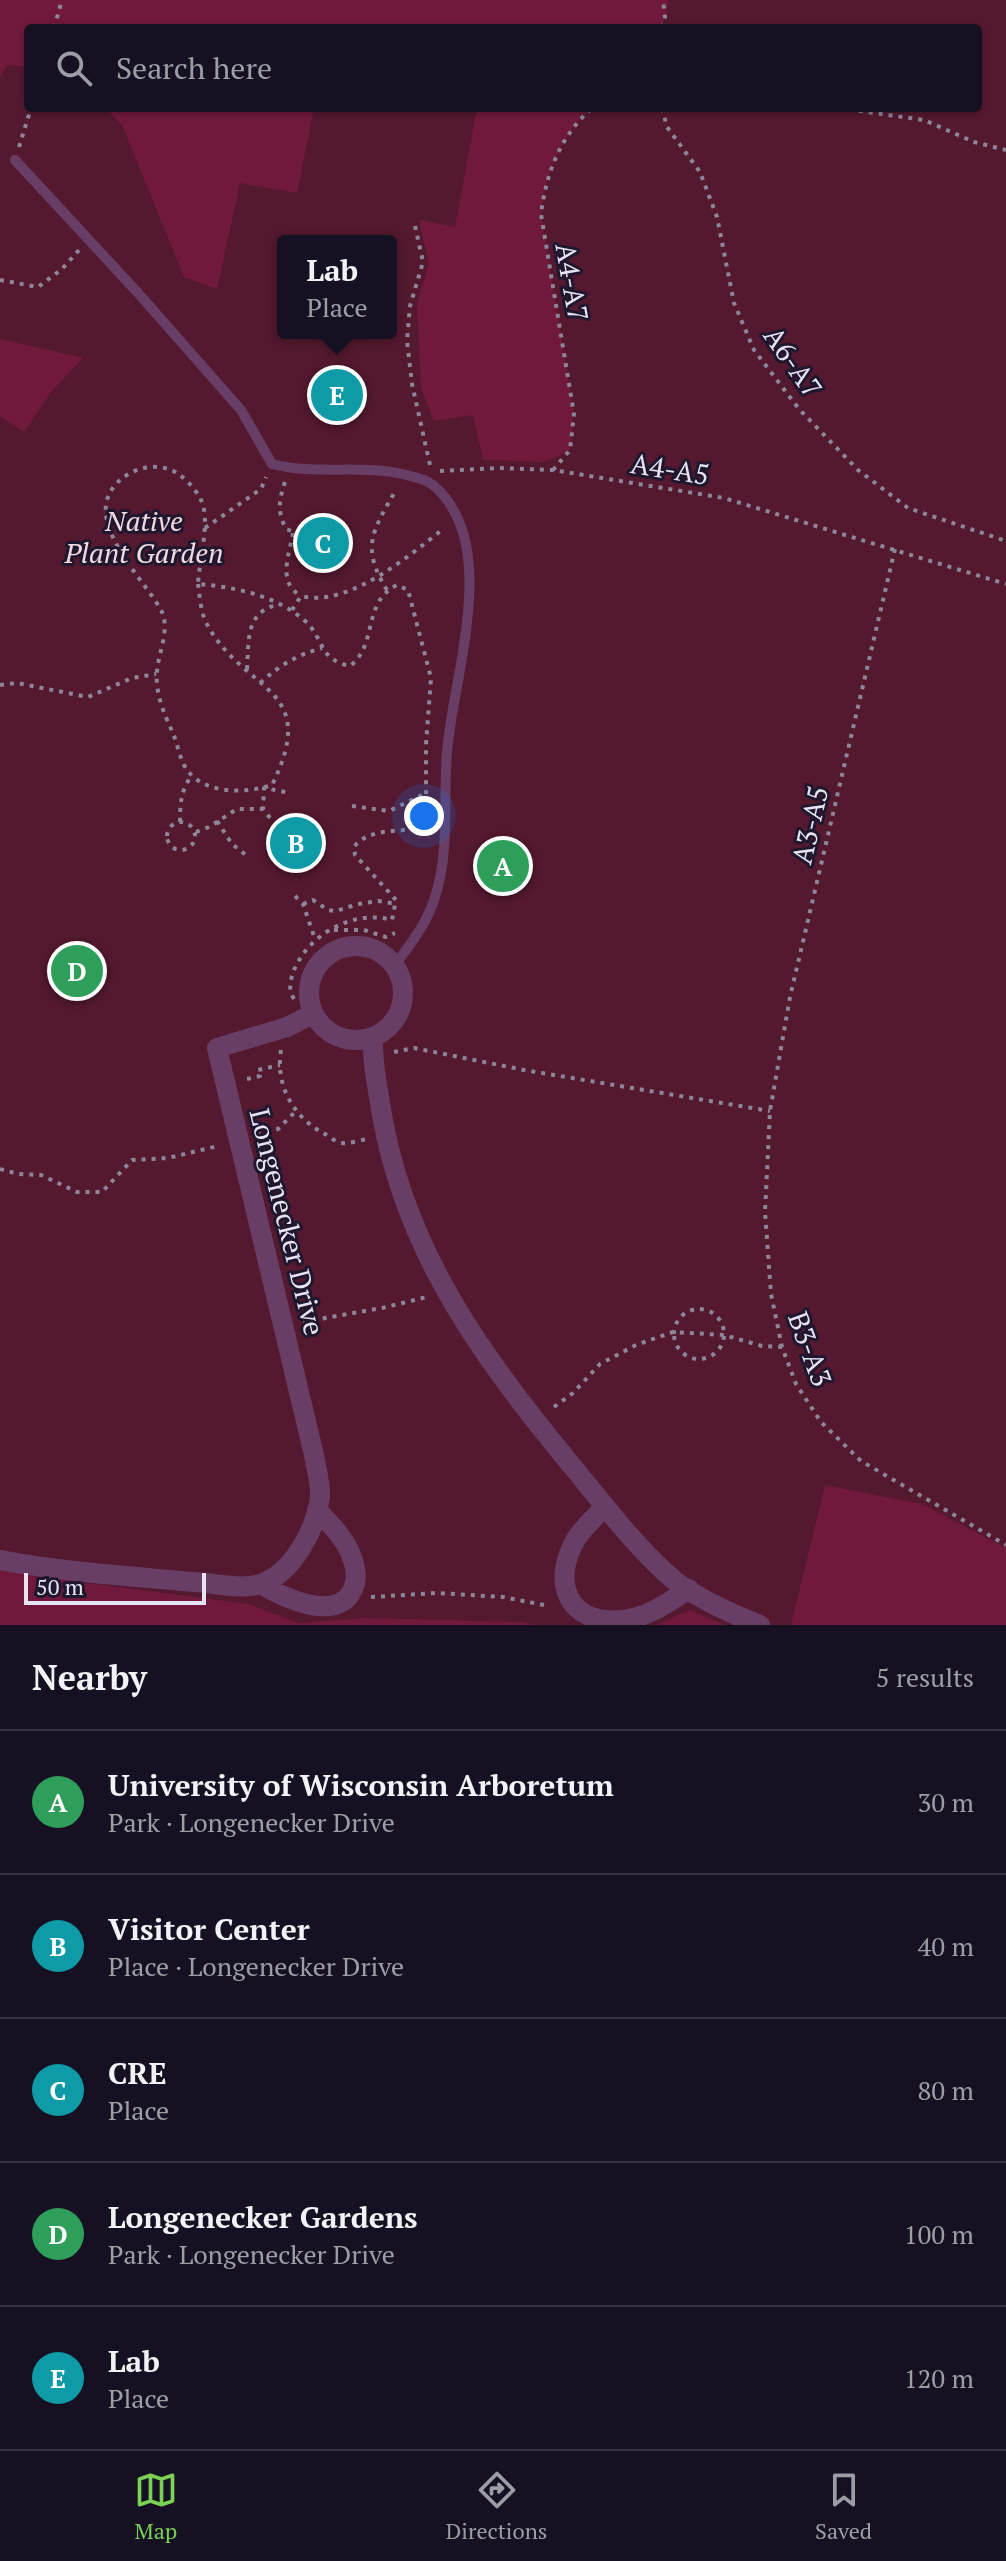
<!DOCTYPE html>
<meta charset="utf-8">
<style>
:root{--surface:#161122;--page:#1f1a2a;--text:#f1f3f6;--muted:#9e9da5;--line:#353140;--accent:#7ad156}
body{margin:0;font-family:"PT Serif",serif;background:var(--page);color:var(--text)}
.scale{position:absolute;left:24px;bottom:20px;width:182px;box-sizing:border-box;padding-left:8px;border:4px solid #e7e3f3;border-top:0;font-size:22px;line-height:28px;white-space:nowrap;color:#e7e3f3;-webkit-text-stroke:6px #1e172e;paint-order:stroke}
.you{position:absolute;left:424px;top:816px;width:28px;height:28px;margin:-20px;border:6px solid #fff;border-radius:50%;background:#1a73e8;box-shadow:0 0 0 12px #1a73e833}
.badge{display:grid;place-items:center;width:52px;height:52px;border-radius:50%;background:var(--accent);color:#fff;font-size:26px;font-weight:700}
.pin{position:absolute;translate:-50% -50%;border:4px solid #fff;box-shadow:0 2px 8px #0006}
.popup{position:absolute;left:277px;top:235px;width:120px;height:104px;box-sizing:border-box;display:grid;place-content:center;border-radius:8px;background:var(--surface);filter:drop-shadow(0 2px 6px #0005);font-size:26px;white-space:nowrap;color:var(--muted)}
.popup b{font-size:30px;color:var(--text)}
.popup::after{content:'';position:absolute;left:50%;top:100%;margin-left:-16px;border:16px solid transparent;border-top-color:var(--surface)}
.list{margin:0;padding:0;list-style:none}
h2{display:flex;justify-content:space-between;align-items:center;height:104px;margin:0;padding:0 32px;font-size:34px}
h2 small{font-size:26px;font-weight:400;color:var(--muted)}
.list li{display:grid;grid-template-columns:52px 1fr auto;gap:24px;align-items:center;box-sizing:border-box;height:144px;padding:0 32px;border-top:2px solid var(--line)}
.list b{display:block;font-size:30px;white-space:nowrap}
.list p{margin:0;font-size:26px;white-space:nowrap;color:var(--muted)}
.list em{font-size:26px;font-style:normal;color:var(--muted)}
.icon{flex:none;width:44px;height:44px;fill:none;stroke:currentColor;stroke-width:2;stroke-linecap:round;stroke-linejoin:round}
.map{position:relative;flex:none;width:1006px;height:1625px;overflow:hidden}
.search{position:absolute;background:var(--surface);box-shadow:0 2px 6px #0004;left:24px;right:24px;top:24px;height:88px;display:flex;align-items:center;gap:20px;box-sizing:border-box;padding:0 28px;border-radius:8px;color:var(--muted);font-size:30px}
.sheet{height:824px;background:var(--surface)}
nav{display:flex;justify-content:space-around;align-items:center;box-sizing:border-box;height:112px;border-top:2px solid var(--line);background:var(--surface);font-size:22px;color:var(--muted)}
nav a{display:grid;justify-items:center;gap:4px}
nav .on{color:var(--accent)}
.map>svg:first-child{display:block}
.green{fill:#54192f;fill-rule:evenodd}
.forest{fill:#70193c}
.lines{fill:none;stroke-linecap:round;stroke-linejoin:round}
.path{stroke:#8c8699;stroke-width:4;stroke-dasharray:4 6;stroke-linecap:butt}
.lane{stroke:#683e66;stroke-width:10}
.street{stroke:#683e66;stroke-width:20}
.labels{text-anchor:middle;stroke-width:6;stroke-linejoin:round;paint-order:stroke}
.street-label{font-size:28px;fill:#e7e3f3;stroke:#1e172e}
.park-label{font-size:28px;font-style:italic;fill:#f2d8df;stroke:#1e172e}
</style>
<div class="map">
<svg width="1006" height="1625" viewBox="0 0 1006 1625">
<rect width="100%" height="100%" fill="#1e172e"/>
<!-- green -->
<path class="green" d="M0 0H1006V1625H0ZM28 28H978V108H28ZM283 241H391V333H283Z"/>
<!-- forest -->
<path class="forest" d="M0 0H669L662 28H28V67L7 65 0 78Z
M105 108H314L297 193 240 183 217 289 184 277 122 125Z
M477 108H592C560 136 546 174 541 214L574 414 570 450 545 462 483 460 473 415 434 421 421 388 417 303 429 263 419 220 455 227Z
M0 339 83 358 52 391 24 432 0 416Z
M825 1485 922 1504 1006 1548V1625H791Z
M0 1569 40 1577 249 1604 298 1623 365 1618 521 1622 538 1625H0Z
M690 1610 725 1625H655Z"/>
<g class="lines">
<!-- path -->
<path class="path" d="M54 28 62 0
M662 28 665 17 663 0
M662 108 667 127 700 172 717 217 734 303 754 350 799 409 858 470 908 508 1006 541
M839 108 924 120 974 142 1006 150
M19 147 31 108
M415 226 423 262 410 306 407 341 412 384 430 465
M0 280 38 287 62 269 79 250
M553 470 570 450 574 414 541 214C546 174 560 136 592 108
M440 471 499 468 553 470 724 498 1006 584
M285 482C279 499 277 512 286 529L300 534
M205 528 261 489 266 477
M293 533C289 556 277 582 301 596
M895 549 790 997 770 1111 765 1212 771 1294 782 1347 796 1384 821 1422 861 1461 1006 1545
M198 584C200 598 201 615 208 626 246 694 321 686 272 785 245 794 200 795 184 765 179 755 177 742 172 731 164 714 155 692 157 672 158 654 170 630 162 612 147 583 97 536 107 500 114 475 147 460 171 470 182 474 196 489 201 500 211 520 199 561 198 584 234 587 275 595 304 620 325 638 317 659 350 666 378 645 362 602 397 585L408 590 431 678 426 744V794
M387 590C360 547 373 530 396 490
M292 610 301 596C347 608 408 557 443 529
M247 669C249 642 245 613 276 605
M260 683C280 665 297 655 322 648
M0 685 17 683 88 697 132 678 156 674
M352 806 389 811 426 793
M270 818 263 809 264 788 291 793
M217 821 232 844 246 855
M167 836a14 14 0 1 1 28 0a14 14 0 1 1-28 0Z
M180 822C180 803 181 790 192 775
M196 832 209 827 237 809H263
M295 896 303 904 315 939
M303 904 313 900 328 910 336 911 358 904 378 901 397 904
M334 930H364L386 937 395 933
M294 999C288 989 290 981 294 970 309 934 354 909 392 920L396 900 355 855 354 847C368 827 407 831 430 829
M281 1050C275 1086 294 1118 325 1134 330 1137 337 1143 342 1143 350 1144 360 1140 368 1139
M394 1052 414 1048 524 1070 770 1111
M247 1079 260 1076 258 1070 280 1065
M257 1135 278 1129 295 1112
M0 1169 18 1174 41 1175 77 1192H102L132 1160 168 1158 218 1146
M674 1334a25 25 0 1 1 50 0a25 25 0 1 1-50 0Z
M303 1322 382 1308 427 1297
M554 1407 573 1393 600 1364 636 1345 673 1332 724 1335 762 1346 782 1347
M371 1597 437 1593 503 1597 549 1606"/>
<!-- lane -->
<path class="lane" d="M15 160 138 293 241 410 272 464C317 476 365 463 410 476 418 478 427 480 433 485 502 543 453 675 447 752 443 800 450 851 435 897 427 924 411 943 395 965"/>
<!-- street -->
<path class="street" d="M309 993a47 47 0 1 1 94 0a47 47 0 1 1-94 0Z
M373 1038C372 1064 378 1089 382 1115 407 1258 488 1364 577 1472 604 1505 641 1553 674 1580 698 1599 732 1614 760 1625
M605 1506C596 1517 583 1527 576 1539 551 1582 567 1625 622 1620 647 1618 669 1602 689 1589
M0 1560C64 1572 129 1576 194 1582 214 1583 241 1590 260 1584 293 1574 316 1528 320 1497 321 1484 316 1468 314 1455L217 1048 287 1027 313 1014
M261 1584C282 1597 336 1623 352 1591 358 1580 356 1567 351 1555 345 1538 329 1523 317 1510"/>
</g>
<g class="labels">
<!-- street labels -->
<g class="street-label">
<text transform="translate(572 282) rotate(80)" y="10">A4-A7</text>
<text transform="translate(793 362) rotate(55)" y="10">A6-A7</text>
<text transform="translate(670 469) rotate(9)" y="10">A4-A5</text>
<text transform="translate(810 825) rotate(-77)" y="10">A3-A5</text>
<text transform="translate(287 1222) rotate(76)" y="10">Longenecker Drive</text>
<text transform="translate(810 1349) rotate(70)" y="10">B3-A3</text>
</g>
<!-- park labels -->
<g class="park-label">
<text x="144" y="531">Native<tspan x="144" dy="32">Plant Garden</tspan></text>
</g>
</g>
</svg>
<div class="scale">50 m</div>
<div class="you"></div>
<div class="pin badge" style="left:503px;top:866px;background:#2e9e5b">A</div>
<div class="pin badge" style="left:296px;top:843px;background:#0f9aa8">B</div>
<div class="pin badge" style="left:323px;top:543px;background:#0f9aa8">C</div>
<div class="pin badge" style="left:77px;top:971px;background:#2e9e5b">D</div>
<div class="pin badge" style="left:337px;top:395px;background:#0f9aa8">E</div>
<div class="popup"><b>Lab</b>Place</div>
<div class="search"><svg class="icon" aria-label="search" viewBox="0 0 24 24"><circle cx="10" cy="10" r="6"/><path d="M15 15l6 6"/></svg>Search here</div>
</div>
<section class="sheet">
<h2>Nearby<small>5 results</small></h2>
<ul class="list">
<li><span class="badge" style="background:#2e9e5b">A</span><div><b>University of Wisconsin Arboretum</b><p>Park · Longenecker Drive</p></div><em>30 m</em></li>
<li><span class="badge" style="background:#0f9aa8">B</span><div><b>Visitor Center</b><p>Place · Longenecker Drive</p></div><em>40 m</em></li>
<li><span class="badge" style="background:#0f9aa8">C</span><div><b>CRE</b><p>Place</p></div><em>80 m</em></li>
<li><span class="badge" style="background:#2e9e5b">D</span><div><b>Longenecker Gardens</b><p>Park · Longenecker Drive</p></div><em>100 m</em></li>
<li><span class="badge" style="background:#0f9aa8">E</span><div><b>Lab</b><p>Place</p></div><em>120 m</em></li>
</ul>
</section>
<nav>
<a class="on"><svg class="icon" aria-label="map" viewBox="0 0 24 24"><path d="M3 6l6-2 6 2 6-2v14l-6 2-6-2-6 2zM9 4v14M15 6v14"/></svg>Map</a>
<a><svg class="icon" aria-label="directions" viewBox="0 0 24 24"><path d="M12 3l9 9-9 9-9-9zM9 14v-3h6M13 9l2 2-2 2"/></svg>Directions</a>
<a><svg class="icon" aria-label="saved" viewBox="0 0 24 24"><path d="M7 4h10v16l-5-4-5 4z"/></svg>Saved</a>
</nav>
